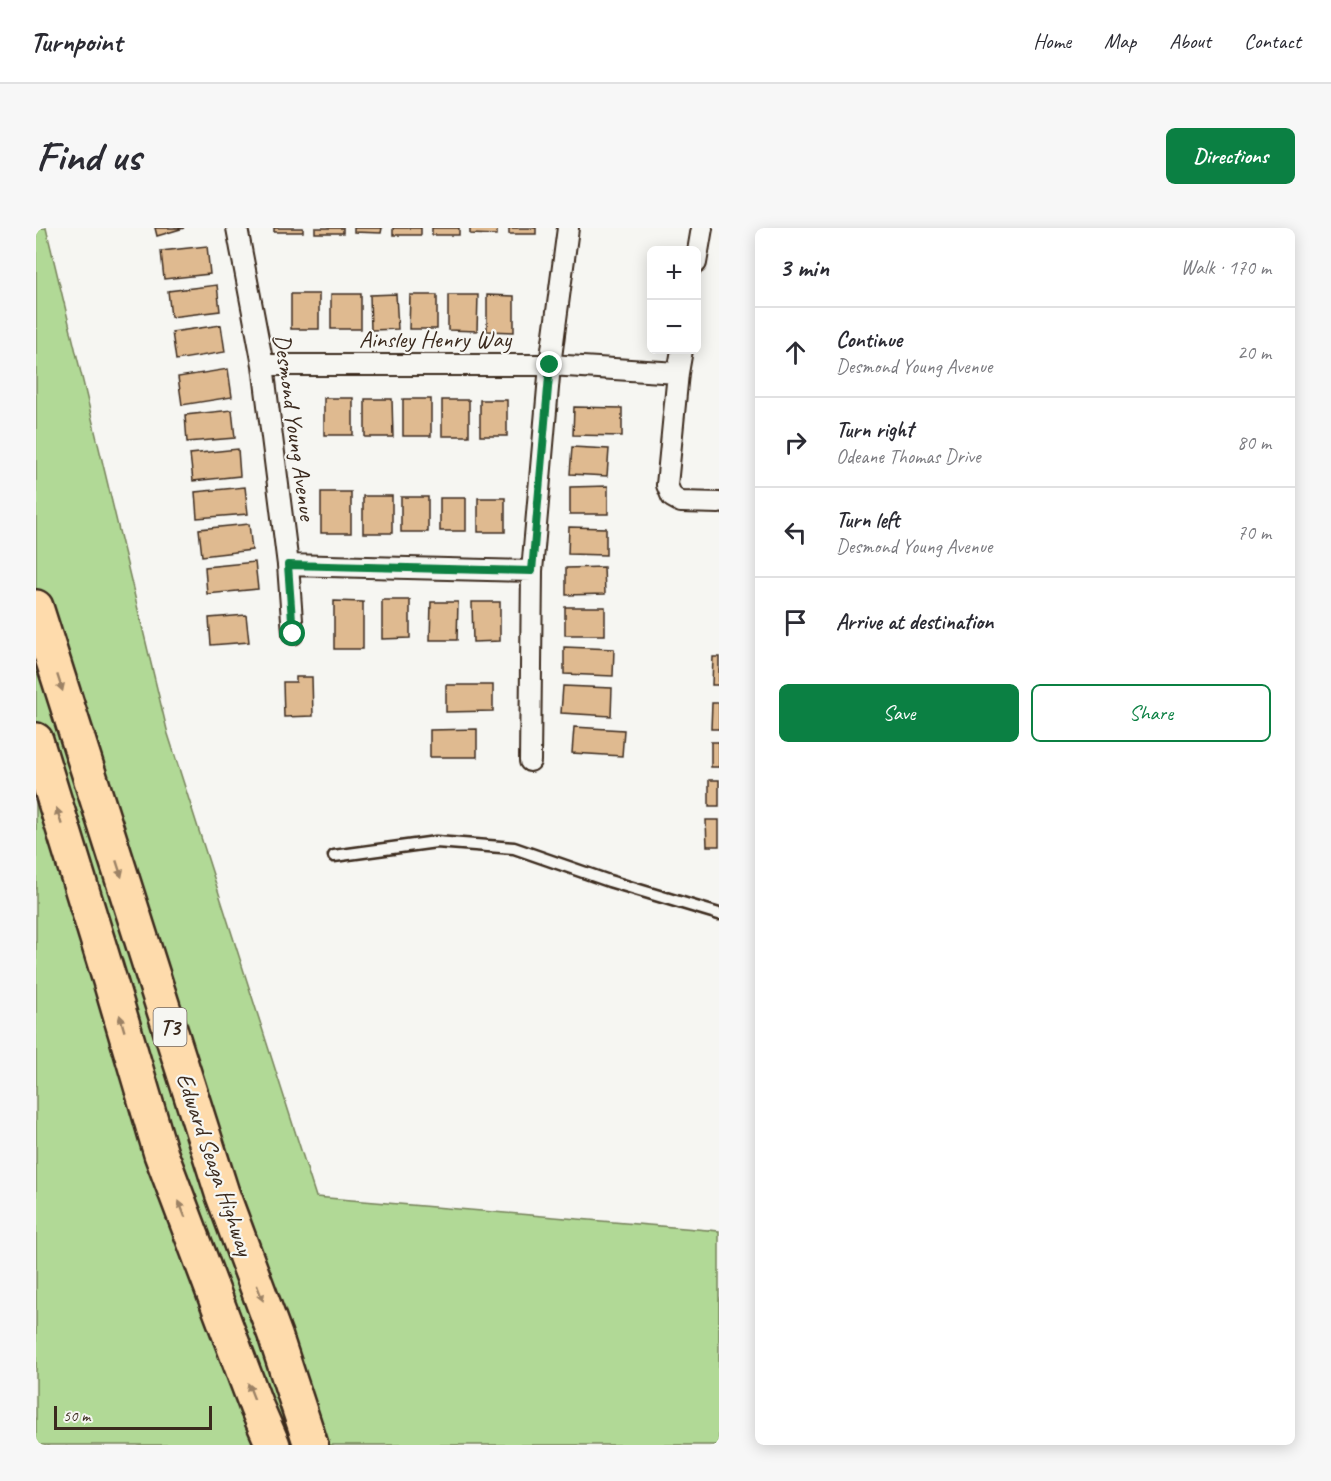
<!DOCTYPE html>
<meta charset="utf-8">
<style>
:root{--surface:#fff;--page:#f7f7f7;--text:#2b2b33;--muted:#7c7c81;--line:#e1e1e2;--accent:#0b8043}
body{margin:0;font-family:Caveat,sans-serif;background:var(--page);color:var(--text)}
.controls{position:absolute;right:18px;top:18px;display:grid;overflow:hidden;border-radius:9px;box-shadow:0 3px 15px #0003}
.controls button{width:54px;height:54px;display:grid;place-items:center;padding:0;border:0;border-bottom:2px solid var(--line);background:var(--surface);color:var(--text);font:30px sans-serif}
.scale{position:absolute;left:18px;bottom:15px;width:158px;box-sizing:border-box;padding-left:6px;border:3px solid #3b2a1e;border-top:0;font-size:16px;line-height:21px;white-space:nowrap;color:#3b2a1e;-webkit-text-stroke:4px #f6f6f2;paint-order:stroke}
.stop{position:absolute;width:18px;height:18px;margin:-14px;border:4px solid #0b8043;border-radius:50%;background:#fff}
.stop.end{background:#0b8043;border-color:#fff;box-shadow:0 2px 6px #0008}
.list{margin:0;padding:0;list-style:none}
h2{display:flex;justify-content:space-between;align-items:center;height:78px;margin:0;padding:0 24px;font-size:26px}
h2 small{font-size:20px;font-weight:400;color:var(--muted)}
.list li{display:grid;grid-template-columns:39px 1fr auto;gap:18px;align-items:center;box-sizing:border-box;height:90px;padding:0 24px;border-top:2px solid var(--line)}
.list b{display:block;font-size:22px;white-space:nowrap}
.list p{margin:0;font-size:20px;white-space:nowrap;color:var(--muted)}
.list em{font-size:20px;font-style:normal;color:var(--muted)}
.actions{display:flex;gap:12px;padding:18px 24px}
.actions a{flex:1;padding:14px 0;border:2px solid var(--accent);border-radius:9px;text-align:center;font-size:21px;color:var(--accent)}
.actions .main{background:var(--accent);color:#fff}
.icon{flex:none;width:33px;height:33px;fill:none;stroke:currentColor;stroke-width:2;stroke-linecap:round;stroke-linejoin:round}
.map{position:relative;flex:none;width:683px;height:1217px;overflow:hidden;border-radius:9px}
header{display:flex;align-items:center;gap:36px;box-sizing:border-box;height:84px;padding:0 30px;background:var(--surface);border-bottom:2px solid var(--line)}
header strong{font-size:28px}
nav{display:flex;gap:33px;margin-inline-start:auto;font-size:21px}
.intro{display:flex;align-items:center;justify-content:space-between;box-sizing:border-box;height:144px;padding:0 36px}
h1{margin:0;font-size:42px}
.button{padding:15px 27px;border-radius:9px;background:var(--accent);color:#fff;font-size:21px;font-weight:700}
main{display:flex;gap:36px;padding:0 36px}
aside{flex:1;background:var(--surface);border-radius:9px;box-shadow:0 3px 15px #0003}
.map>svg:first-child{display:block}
.green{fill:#b1d996;stroke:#76825a;stroke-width:1.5}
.building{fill:#dfba90;stroke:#3b2a1e;stroke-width:1.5}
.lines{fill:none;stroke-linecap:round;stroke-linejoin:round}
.lane-casing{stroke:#3b2a1e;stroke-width:15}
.street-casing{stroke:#3b2a1e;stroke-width:24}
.highway-casing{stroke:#3b2a1e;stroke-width:38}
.lane{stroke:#f6f6f2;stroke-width:10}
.street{stroke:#f6f6f2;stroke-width:20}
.highway{stroke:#fedbac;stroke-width:33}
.oneway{fill:#9c8265}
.route{stroke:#0b8043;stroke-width:8}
.labels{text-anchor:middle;stroke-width:4.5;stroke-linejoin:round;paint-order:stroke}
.shield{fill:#f6f6f2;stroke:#73675e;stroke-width:1.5}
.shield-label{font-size:22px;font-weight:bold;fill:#3b2a1e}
.street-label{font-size:24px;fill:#3b2a1e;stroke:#f6f6f2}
</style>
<header>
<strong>Turnpoint</strong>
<nav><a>Home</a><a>Map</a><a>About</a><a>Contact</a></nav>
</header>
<div class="intro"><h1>Find us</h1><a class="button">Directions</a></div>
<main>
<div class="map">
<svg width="683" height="1217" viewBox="0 0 683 1217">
<rect width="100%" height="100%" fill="#f6f6f2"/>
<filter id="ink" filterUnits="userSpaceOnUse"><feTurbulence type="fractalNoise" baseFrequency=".0167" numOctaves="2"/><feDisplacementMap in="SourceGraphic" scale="12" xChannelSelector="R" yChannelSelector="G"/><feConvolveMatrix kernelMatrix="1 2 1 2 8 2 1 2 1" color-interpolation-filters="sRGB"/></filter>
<g filter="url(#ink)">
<!-- green -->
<path class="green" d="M0 0H10L132 506 280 969 683 1003V1217H0Z"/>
<!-- building -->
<path class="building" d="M119 0H148L121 8Z
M238 0H267V4H238Z
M279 0H307V5H279Z
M318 0H346L345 5 318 4Z
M357 0H385V7H357Z
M396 0H423V7H396Z
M434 0H461V7L434 6Z
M473 0H500V6H473Z
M171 18 174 46 128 51 125 23Z
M181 57 184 83 135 89 132 63Z
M255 66H283V101H255Z
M295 66H325V101H295Z
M360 66 362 101 335 102 334 67Z
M374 67H401V101H373Z
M412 67H442L441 103 412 102Z
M451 67 478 68V104L451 103Z
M185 97 189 124 140 132 136 104Z
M192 141 196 169 146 177 142 149Z
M288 170H317V207H288Z
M329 171H356L357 209H329Z
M367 171H395V208H367Z
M406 172H433V208H406Z
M444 172H471V208H444Z
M538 179 586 180V208L537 207Z
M196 182 199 210 151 214 149 187Z
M536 219 573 221 571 248 534 246Z
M202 221 204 248 157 253 154 226Z
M572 258V286H534V259Z
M209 259 212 286 161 290 159 264Z
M285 264H315V305H285Z
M327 268H356V305H327Z
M365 269H392V304H365Z
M404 270H430V303H404Z
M442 270H469V304H442Z
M213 296 216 322 166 328 163 301Z
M533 299 570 300V327L532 326Z
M219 334 222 361 171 366 169 339Z
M568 339 569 366 530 367V340Z
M346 372H374V410L346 411Z
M298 373 327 374V421H298Z
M395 374H422L421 412H394Z
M436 374H464V413L437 414Z
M529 379H569V407H529Z
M210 387 213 414 175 417 173 390Z
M528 419 578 421 577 448 528 446Z
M677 429H683V457H676Z
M260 449H276L277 488 248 489 247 454H260Z
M410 457H457V483L410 484Z
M527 458 576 460 575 488 525 485Z
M676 475H683V501H675Z
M538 499 588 502 586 528 536 525Z
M441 501V529H394V502Z
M675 514H683V539H675Z
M673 552H683V578H673Z
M670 592H683V618H671Z"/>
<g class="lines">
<!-- lane casing -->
<g class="lane-casing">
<path id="lane" d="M298 628 400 614 478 620 573 653 683 686"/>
</g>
<!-- street casing -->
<g class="street-casing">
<path id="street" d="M201 0 227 137 252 337 257 406
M660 35 666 0
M646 122 642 145 631 257 636 269 645 274 683 275
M227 137H514L642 145
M252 337 496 343
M494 533 496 343 514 137 532 0"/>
</g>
<!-- highway casing -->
<g class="highway-casing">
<path id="highway" d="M0 379 186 965 239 1107 275 1217
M0 512 74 753 125 926 221 1180 237 1217"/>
</g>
<!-- lane -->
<use href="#lane" class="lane"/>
<!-- street -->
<use href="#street" class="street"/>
<!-- highway -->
<use href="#highway" class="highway"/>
</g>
<!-- one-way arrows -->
<defs><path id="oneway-solid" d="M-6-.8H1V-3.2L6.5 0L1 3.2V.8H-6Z" transform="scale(1.5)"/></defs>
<g class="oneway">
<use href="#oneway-solid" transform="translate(24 455) rotate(72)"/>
<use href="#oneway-solid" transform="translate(23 588) rotate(-107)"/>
<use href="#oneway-solid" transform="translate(83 641) rotate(72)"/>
<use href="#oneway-solid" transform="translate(86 795) rotate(-106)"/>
<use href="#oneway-solid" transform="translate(146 981) rotate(-111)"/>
<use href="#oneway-solid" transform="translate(224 1065) rotate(69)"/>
<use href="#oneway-solid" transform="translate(215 1163) rotate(-111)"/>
</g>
</g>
<g class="lines" filter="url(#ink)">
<!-- route -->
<path class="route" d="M257 406 252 337 496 343 514 137"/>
</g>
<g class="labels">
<!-- shield labels -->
<rect class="shield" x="117.5" y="780" width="33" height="38" rx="4.5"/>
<g class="shield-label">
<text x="134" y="807">T3</text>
</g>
<!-- street labels -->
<g class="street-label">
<text x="399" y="119">Ainsley Henry Way</text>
<text transform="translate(259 199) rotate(82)" y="8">Desmond Young Avenue</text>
<text transform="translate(179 936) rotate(71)" y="8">Edward Seaga Highway</text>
</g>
</g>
</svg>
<div class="controls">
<button>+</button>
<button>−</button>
</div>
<div class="scale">50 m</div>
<div class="stop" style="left:257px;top:406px"></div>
<div class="stop end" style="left:514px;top:137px"></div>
</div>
<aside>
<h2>3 min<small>Walk · 170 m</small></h2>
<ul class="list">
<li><svg class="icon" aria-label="ahead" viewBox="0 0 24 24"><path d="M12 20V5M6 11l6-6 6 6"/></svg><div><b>Continue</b><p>Desmond Young Avenue</p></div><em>20 m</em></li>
<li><svg class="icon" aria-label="right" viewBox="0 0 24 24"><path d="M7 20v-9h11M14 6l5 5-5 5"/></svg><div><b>Turn right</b><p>Odeane Thomas Drive</p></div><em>80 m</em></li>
<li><svg class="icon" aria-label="left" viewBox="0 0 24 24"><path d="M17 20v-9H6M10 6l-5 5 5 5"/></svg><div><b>Turn left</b><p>Desmond Young Avenue</p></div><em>70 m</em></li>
<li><svg class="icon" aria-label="arrive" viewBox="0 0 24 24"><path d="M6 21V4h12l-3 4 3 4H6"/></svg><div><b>Arrive at destination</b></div></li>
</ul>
<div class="actions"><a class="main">Save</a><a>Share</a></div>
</aside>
</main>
